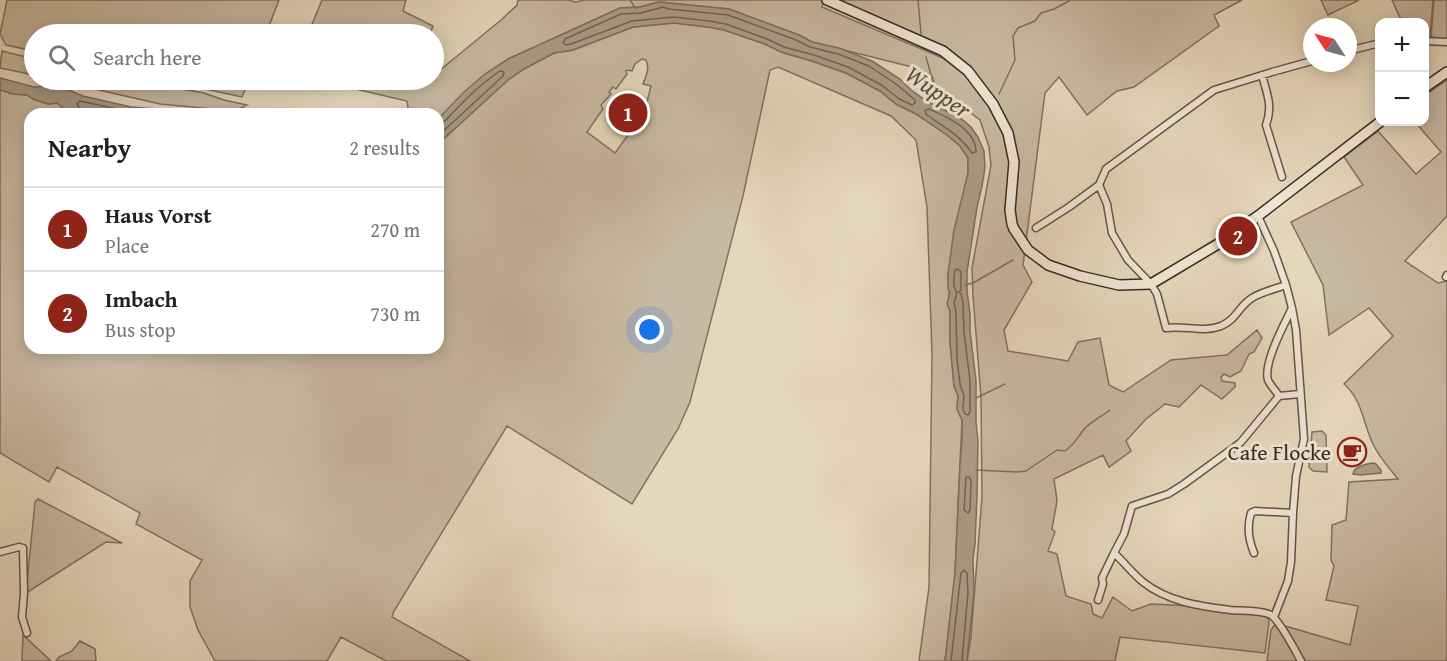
<!DOCTYPE html>
<meta charset="utf-8">
<style>
:root{--surface:#fff;--page:#f6f6f6;--text:#202124;--muted:#757577;--line:#e0e0e0;--accent:#8f2418}
body{margin:0;font-family:"Gentium Book Plus",serif;background:var(--page);color:var(--text)}
.controls{position:absolute;right:18px;top:18px;display:grid;overflow:hidden;border-radius:12px;box-shadow:0 3px 15px #0003}
.controls button{width:54px;height:54px;display:grid;place-items:center;padding:0;border:0;border-bottom:2px solid var(--line);background:var(--surface);color:var(--text);font:30px sans-serif}
.compass{position:absolute;left:1303px;top:18px;width:54px;height:54px;border-radius:50%;background:var(--surface);box-shadow:0 3px 15px #0003;rotate:306deg}
.you{position:absolute;left:650px;top:330px;width:21px;height:21px;margin:-15px;border:4px solid #fff;border-radius:50%;background:#1a73e8;box-shadow:0 0 0 9px #1a73e833}
.badge{display:grid;place-items:center;width:39px;height:39px;border-radius:50%;background:var(--accent);color:#fff;font-size:20px;font-weight:700}
.pin{position:absolute;translate:-50% -50%;border:3px solid #fff;box-shadow:0 2px 6px #0006}
.list{margin:0;padding:0;list-style:none}
h2{display:flex;justify-content:space-between;align-items:center;height:78px;margin:0;padding:0 24px;font-size:26px}
h2 small{font-size:20px;font-weight:400;color:var(--muted)}
.list li{display:grid;grid-template-columns:39px 1fr auto;gap:18px;align-items:center;box-sizing:border-box;height:84px;padding:0 24px;border-top:2px solid var(--line)}
.list b{display:block;font-size:22px;white-space:nowrap}
.list p{margin:0;font-size:20px;white-space:nowrap;color:var(--muted)}
.list em{font-size:20px;font-style:normal;color:var(--muted)}
.icon{flex:none;width:33px;height:33px;fill:none;stroke:currentColor;stroke-width:2;stroke-linecap:round;stroke-linejoin:round}
.map{position:relative;flex:none;width:1447px;height:661px;overflow:hidden}
.search{position:absolute;background:var(--surface);box-shadow:0 3px 15px #0003;left:24px;top:24px;width:420px;height:66px;display:flex;align-items:center;gap:15px;box-sizing:border-box;padding:0 21px;border-radius:33px;color:var(--muted);font-size:22px}
.panel{position:absolute;background:var(--surface);box-shadow:0 3px 15px #0003;left:24px;top:108px;width:420px;height:246px;border-radius:18px}
.map>svg:first-child{display:block}
.green{fill:#c8b9a2;stroke:#817162;stroke-width:1.5;fill-rule:evenodd}
.water{fill:#ab9c88;stroke:#7e6e5f;stroke-width:1.5}
.lines{fill:none;stroke-linecap:round;stroke-linejoin:round}
.shore{stroke:#726255;stroke-width:1.5}
.stream{stroke:#7e6e5f;stroke-width:1.5}
.minor-casing{stroke:#655448;stroke-width:9}
.secondary-casing{stroke:#3a2922;stroke-width:12}
.minor{stroke:#eee5d3;stroke-width:6}
.secondary{stroke:#eee5d3;stroke-width:9}
.labels{text-anchor:middle;stroke-width:6;stroke-linejoin:round;paint-order:stroke}
.poi-label{font-size:22px;fill:#3a2922;stroke:#eee5d3;text-anchor:end}
.water-label{font-size:24px;font-style:italic;fill:#5c4c41;stroke:#eee5d3}
</style>
<div class="map">
<svg width="1447" height="661" viewBox="0 0 1447 661">
<rect width="100%" height="100%" fill="#e5d7bc"/>
<filter id="stains"><feTurbulence type="fractalNoise" baseFrequency=".00333" numOctaves="4"/><feColorMatrix values="0 0 0 0 .2 0 0 0 0 .09 0 0 0 0 .02 0 0 0 .5 -.17"/></filter>
<radialGradient id="worn" r=".72"><stop offset=".6" stop-color="#630" stop-opacity="0"/><stop offset="1" stop-color="#630" stop-opacity=".3"/></radialGradient>
<!-- green -->
<path class="green" d="M7 0H279L266 34H34V51L6 45 0 34Z
M322 0H406L403 11 433 26 430 34H308Z
M518 0H569L575 2 585 0H824L822 7 945 59 948 51 833 0H1242L1214 15 1219 26 1134 87 1117 91 1087 115 1059 77 1045 93 1023 265 1032 282 1004 330 1008 351 1068 361 1078 342 1100 338 1109 385 1123 392 1171 360 1227 355 1257 330 1262 338 1254 352 1249 354 1241 371 1230 377 1224 374 1221 377 1222 381 1235 383V387L1222 399 1201 385 1179 407 1165 404 1145 420 1126 441 1131 451 1109 467 1103 455 1054 479 1057 501 1052 529 1055 532 1048 551 1057 554 1066 596 1091 604 1093 614 1102 618 1113 597 1132 611 1151 604 1193 606 1218 611 1263 615 1268 618 1269 622 1265 653 1120 637 1115 661H967L971 637 982 497 981 397 973 295 972 268 991 165 989 147 980 120 964 108 936 103 928 91 934 82 932 76 916 68 812 42 799 35 729 9 659 2 640 7 620 8 508 59 438 119V114H409L407 101 317 80H434V75L501 20 517 5Z
M1321 0H1359L1328 15Z
M1392 0H1433L1430 37 1425 36 1424 22H1402Z
M1434 0H1447V39L1431 37Z
M674 23 708 27 724 30 765 44 781 52 812 61 846 73 880 91 896 104 916 114 947 135 960 146 968 158V173L948 274C948 281 950 289 949 296 949 303 947 304 950 311V342L954 386 958 396 957 409 962 420 955 573 945 661H919L929 587 932 354 927 207 916 140 891 116 778 67 770 70 743 196 690 402 678 429 632 504 507 426 394 611 392 617 470 661H386L341 637 327 661H215L198 630 190 607V581L202 560 136 524 140 513 57 467 49 482 0 453V90L13 94 27 95 33 99 48 104 57 103 63 108 86 114H30V348H438V144L508 80 524 69 554 53 573 50 633 27ZM642 59 646 60C650 70 646 75 643 84L651 86C647 101 644 120 634 133L630 132 615 153 587 132 603 109 601 105 611 94 609 92 613 87 616 89 627 74 626 71 627 70 632 71 635 64Z
M2 51 34 59V75L0 68Z
M55 80H119L135 83 155 84 204 93 224 100 247 105 235 111 160 104Z
M163 80H249L242 97Z
M1447 80V216L1405 261 1438 283 1447 281V661H1303L1282 625 1350 645 1358 606 1326 600 1334 566 1331 560 1332 525 1346 520 1349 482 1398 479C1389 468 1379 457 1373 444 1363 423 1362 399 1344 384L1393 336 1369 308 1329 335 1323 285 1291 222 1363 185 1344 157 1378 131 1416 174 1441 152 1415 122H1424L1425 95Z
M1322 431 1326 435 1327 472 1313 471 1309 467 1312 432Z
M38 499 122 543 106 542 26 593 35 502Z
M1277 625 1299 661H1267L1271 630 1274 626Z
M23 635 51 661H22Z
M80 641 95 649 96 661H56L59 657 72 651Z"/>
<!-- water -->
<path class="water" d="M659 2 729 9 799 35 812 42 839 48 872 61 900 79 911 90 928 102 959 117 971 127 978 137 984 151 985 168 982 186 977 207 967 272V291L970 314V331L976 381V422L978 441 977 495 975 544 973 559 974 592 967 661H945L955 573 960 464 962 442V420L957 409 958 396 954 386 950 342V311L947 304 950 293 948 289V274L954 230 968 173V158L960 146 947 135 916 114 896 104 880 91 846 73 812 61 781 52 765 44 724 30 708 27 674 23 633 27 573 50 554 53 524 69 508 80 438 144V119L464 92 485 74 508 59 620 8 640 7Z
M0 78 34 87 47 86 61 87 83 96 131 107 179 111H210L218 114H86L63 108 57 103 48 104 33 99 27 95 13 94 0 90Z
M1373 463 1376 464 1381 470V473L1361 475 1353 474C1354 467 1366 464 1373 463Z"/>
<g class="lines">
<!-- shore -->
<path class="shore" d="M663 7 669 9 728 15 796 40 810 47 838 54 869 66 896 84 915 100V103L912 105 899 99 883 86 848 67 814 55 784 47 767 39 726 24 709 21 674 17 632 21 571 44 566 45 563 43 565 39 621 14 641 13Z
M929 109C947 117 976 129 976 152L972 153C958 133 944 128 926 114L925 110Z
M81 114V110L77 104 80 101 141 114
M438 123H442L446 120C463 102 479 85 500 71L504 72 503 76 438 136
M958 269 961 272V290L959 292 961 294 963 303 964 332 970 381V412L968 415 965 414 963 409 964 396 960 384 957 359 956 311 954 303 957 292C952 287 954 277 955 270Z
M966 477H969L971 480 970 510 968 513 964 510Z
M951 661 961 573 964 570 967 573 968 592 962 661"/>
<!-- stream -->
<path class="stream" d="M630 0 636 9
M918 0 921 34
M999 94 1015 60 1013 36 1018 28 1035 21 1041 13 1054 9 1071 0
M926 102 933 82 926 57
M965 285 973 283 1013 260
M976 398 1005 384
M976 470 1017 472 1026 471 1057 450 1065 451C1075 444 1078 437 1085 428 1092 421 1102 416 1110 410"/>
<!-- minor casing -->
<g class="minor-casing">
<path id="minor" d="M1424 41 1447 42
M1348 51 1380 43
M1262 75C1267 94 1273 106 1266 125L1282 177
M1099 185 1107 204 1112 233 1128 260 1151 284 1157 294 1166 328C1184 325 1203 333 1221 326 1237 319 1238 307 1252 298 1261 292 1275 289 1286 285
M1258 216 1274 251 1286 285 1292 308 1296 330 1304 439 1296 476 1293 513 1291 562 1288 581 1274 617
M1036 228 1069 207 1099 185 1106 169 1214 90 1272 72 1312 61
M1446 277 1447 275
M1300 394 1279 396 1241 442 1232 449 1184 484 1168 494 1132 506 1124 534 1114 553C1124 562 1133 574 1143 582 1168 602 1200 606 1230 610 1240 611 1262 610 1271 615 1280 621 1295 650 1301 661
M1279 396C1276 391 1270 385 1268 380 1263 363 1284 325 1292 308
M0 552 19 547 23 548 24 593 22 617 27 633
M1254 553C1249 541 1247 526 1251 513L1255 511 1293 513
M1098 600 1103 584 1102 578 1114 553"/>
</g>
<!-- secondary casing -->
<g class="secondary-casing">
<path id="secondary" d="M827 0 943 51 968 71 993 104 1008 133 1014 162 1010 210 1012 224 1014 229 1028 250 1048 265 1080 276 1119 285 1151 284 1218 244 1258 216 1380 122
M1424 88 1447 72"/>
</g>
<!-- minor -->
<use href="#minor" class="minor"/>
<!-- secondary -->
<use href="#secondary" class="secondary"/>
</g>
<!-- icons -->
<defs>
<g id="cafe-ring" transform="scale(1.5)"><circle r="9.5" fill="#eee5d3" stroke="#8f2418" stroke-width="1.5"/><path d="M-5.5-4.5H6V0H3Q3 3.5 0 3.5H-2.5Q-5.5 3.5-5.5 0ZM3-3.2v2h1.7v-2ZM-6 4.5H4V6H-6Z" fill="#8f2418"/></g>
</defs>
<g fill-rule="evenodd">
<use href="#cafe-ring" x="1352" y="452"/>
</g>
<g class="labels">
<!-- poi labels -->
<g class="poi-label">
<text x="1331" y="460">Cafe Flocke</text>
</g>
<!-- water labels -->
<g class="water-label">
<text transform="translate(938 92) rotate(34)" y="8">Wupper</text>
</g>
</g>
<rect width="100%" height="100%" filter="url(#stains)"/>
<rect width="100%" height="100%" fill="url(#worn)"/>
</svg>
<div class="controls">
<button>+</button>
<button>−</button>
</div>
<svg class="compass" viewBox="-18 -18 36 36"><path d="M0-13l5 13h-10z" fill="#e53935"/><path d="M0 13l5-13h-10z" fill="#757577"/></svg>
<div class="you"></div>
<div class="pin badge" style="left:628px;top:113px">1</div>
<div class="pin badge" style="left:1238px;top:236px">2</div>
<div class="search"><svg class="icon" aria-label="search" viewBox="0 0 24 24"><circle cx="10" cy="10" r="6"/><path d="M15 15l6 6"/></svg>Search here</div>
<section class="panel">
<h2>Nearby<small>2 results</small></h2>
<ul class="list">
<li><span class="badge">1</span><div><b>Haus Vorst</b><p>Place</p></div><em>270 m</em></li>
<li><span class="badge">2</span><div><b>Imbach</b><p>Bus stop</p></div><em>730 m</em></li>
</ul>
</section>
</div>
